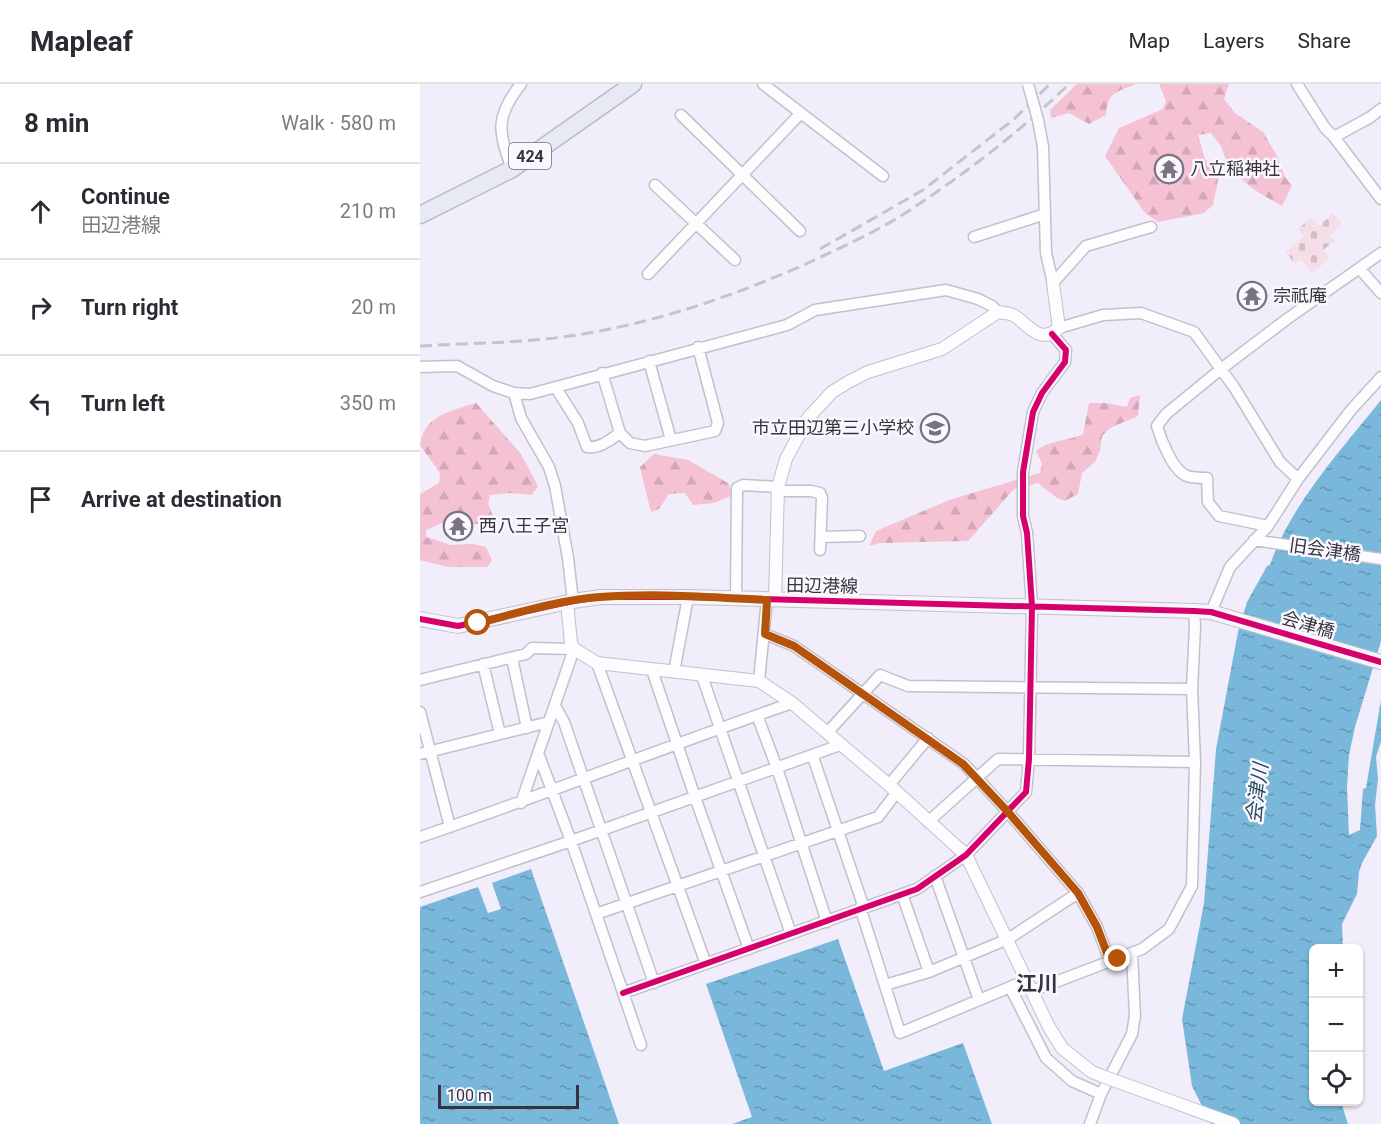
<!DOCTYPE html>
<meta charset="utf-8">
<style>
:root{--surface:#fff;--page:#f7f7f7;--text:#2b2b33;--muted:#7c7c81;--line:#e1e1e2}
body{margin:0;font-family:Roboto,"Noto Sans JP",sans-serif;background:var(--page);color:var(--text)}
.controls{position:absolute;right:18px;bottom:18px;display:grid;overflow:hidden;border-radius:9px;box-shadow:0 2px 4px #0004}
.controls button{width:54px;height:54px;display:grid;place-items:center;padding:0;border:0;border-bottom:2px solid var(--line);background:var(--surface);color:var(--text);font:30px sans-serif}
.scale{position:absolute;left:18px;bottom:15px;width:141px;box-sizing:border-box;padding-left:6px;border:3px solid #36333e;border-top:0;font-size:16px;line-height:21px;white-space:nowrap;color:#36333e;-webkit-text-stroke:4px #faf8fe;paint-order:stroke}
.stop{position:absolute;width:18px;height:18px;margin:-14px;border:4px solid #b45309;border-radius:50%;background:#fff}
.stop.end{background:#b45309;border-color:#fff;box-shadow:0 2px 6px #0008}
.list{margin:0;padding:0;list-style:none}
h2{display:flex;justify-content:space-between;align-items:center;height:78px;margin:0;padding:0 24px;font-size:26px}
h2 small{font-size:20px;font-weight:400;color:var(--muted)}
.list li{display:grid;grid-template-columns:39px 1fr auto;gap:18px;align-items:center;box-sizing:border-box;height:96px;padding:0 24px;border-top:2px solid var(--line)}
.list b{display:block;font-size:22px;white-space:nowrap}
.list p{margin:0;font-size:20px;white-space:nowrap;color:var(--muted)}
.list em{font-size:20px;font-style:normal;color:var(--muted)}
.icon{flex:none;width:33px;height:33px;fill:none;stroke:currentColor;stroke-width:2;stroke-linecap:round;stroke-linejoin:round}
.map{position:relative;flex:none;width:961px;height:1040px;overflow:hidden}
header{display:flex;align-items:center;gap:36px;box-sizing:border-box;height:84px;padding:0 30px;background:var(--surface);border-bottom:2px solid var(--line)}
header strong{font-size:28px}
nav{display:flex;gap:33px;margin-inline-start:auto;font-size:21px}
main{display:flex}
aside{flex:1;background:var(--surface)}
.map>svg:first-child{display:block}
.forest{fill:url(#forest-firs)}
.cemetery{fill:url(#cemetery-stones)}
.water{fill:url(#water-ripples)}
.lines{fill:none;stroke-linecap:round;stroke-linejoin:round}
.minor-casing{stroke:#c3c0cb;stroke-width:13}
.tertiary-casing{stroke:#c3c0cb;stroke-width:14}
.secondary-casing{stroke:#c3c0cb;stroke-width:16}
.trunk-casing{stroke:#b7b9c8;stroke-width:19}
.minor{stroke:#fdfcfe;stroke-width:10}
.tertiary{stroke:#fdfcfe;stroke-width:12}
.secondary{stroke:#f4f6fa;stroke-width:14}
.trunk{stroke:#e8eaf3;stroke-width:16}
.rail{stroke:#c5c4c7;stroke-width:3;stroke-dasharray:12 6;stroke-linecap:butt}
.minor-bridge-casing{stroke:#c3c0cb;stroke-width:13;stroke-linecap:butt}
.tertiary-bridge-casing{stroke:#c3c0cb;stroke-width:14;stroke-linecap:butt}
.minor-bridge{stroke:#fdfcfe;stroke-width:10}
.tertiary-bridge{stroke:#fdfcfe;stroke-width:12}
.cycleway-casing{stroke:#faf8fe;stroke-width:10}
.cycleway{stroke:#d6006c;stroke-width:6}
.route{stroke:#b45309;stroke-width:8}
.labels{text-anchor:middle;stroke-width:5;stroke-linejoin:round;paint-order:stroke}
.shield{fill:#faf8fe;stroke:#716e78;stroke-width:1.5}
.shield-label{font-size:16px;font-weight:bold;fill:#36333e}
.poi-label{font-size:18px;fill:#36333e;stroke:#faf8fe;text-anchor:start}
.street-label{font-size:18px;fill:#36333e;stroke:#faf8fe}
.water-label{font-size:20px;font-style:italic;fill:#244b5f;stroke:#faf8fe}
.quarter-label{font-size:21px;font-weight:bold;fill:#36333e;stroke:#faf8fe}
</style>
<header>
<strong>Mapleaf</strong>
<nav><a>Map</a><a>Layers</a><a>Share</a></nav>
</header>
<main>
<aside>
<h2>8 min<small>Walk · 580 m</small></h2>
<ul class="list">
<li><svg class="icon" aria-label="ahead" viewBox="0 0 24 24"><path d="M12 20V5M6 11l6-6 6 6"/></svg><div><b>Continue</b><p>田辺港線</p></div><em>210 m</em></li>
<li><svg class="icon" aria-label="right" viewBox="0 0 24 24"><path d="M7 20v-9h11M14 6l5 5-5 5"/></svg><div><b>Turn right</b></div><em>20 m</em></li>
<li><svg class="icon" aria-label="left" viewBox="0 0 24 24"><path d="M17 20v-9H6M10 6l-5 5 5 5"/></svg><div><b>Turn left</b></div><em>350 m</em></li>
<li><svg class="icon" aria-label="arrive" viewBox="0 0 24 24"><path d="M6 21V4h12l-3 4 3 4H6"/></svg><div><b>Arrive at destination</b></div></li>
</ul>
</aside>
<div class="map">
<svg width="961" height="1040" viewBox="0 0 961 1040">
<defs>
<pattern id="forest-firs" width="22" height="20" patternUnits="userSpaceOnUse" patternTransform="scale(1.5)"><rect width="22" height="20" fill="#f5c2d4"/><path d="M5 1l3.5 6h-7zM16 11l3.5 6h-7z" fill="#d3a7b7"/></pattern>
<pattern id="cemetery-stones" width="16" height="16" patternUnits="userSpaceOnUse" patternTransform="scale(1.5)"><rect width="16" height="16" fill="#f6dee8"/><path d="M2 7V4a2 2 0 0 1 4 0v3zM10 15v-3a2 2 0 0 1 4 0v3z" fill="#d4bfc8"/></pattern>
<pattern id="water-ripples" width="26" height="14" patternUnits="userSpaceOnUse" patternTransform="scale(1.5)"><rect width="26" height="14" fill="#79b8db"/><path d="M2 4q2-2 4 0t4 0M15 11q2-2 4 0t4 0" fill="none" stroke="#6496b3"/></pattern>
</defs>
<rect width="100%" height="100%" fill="#f1edfa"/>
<!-- forest -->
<path class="forest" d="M657 0H716C697 8 687 8 686 31L669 40 649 29 631 34 630 26Z
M739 0H809L804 15 815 29 843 48 857 72 865 93 872 102 862 122 836 107 810 86 801 62 791 49 778 51 785 75 799 91 793 121 784 129 738 138 725 129 685 72 699 44 743 25 746 17Z
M720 311 718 332 690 344 682 352 680 367 675 378 662 389 658 410 645 417 637 414 618 399 594 405 548 457 459 459 449 462 456 447 532 415 620 389 622 380 616 367C631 355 646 358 663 350L669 319H686L707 323 710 314Z
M56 319 101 370 118 402 112 411 90 409 70 411 68 420 75 437 57 440 22 439 6 446V453L31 461 53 460 66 463 72 476 67 483H27L0 476V410L19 399 20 389 0 361C4 331 31 327 56 319Z
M234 370 268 376 308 399 313 411 294 419 273 421 265 409 249 410 239 425 231 428 220 383Z"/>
<!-- cemetery -->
<path class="cemetery" d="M913 129 922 139 910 152 915 157 903 166 910 175 891 189 881 175 875 180 866 168 884 152 878 145 891 134 899 142Z"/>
<!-- water -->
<path class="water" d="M961 316V557L935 643 929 671 927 703 929 751 940 746 943 705 946 704 961 616V657L956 673 958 695 955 721 957 752 942 779 939 788 937 810 922 840 923 864H894V1018H921L928 1040H791L772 1002 762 935 784 819 796 665 818 548 827 518 847 482 850 481C872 418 920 368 961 316Z
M111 785 199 1040H0V823L58 803 68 829 81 825 72 799Z
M418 855 464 987 543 959 572 1040H312L332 1033 286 900Z"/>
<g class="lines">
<!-- minor casing -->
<g class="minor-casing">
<path id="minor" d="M343 0 463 92
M877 0 905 44 914 53
M961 25 949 34 914 53 961 115
M261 31 380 147
M618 36 623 63 626 169 633 199
M92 85C78 47 75 33 101 0
M235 101 315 176
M554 153 625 130
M940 185 961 209
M228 190 380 30
M633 199 666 162 731 143
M639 244 683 231 721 229 774 248 814 303 860 378 878 395
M229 277 251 356
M0 283 37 282 73 302 94 309 110 310 367 241 395 226 526 206 558 215 572 222 578 228
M182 289 200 349 210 359 225 362 295 347 298 339 278 263
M136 304 158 339 167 363C179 365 190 356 200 349
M94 309 101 334 129 383 135 402 148 474 153 517
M358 407H391L400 409 402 414 400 466
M848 442 799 432 788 418 787 394C781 394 773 394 767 392 753 387 741 356 737 342L746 330 801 285 867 235 961 169
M401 453 440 452
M834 456 961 475
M316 514 317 404 323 401 358 403
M791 528 810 483 848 442 878 395 931 326 961 293
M345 550 374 562 544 680 588 728 658 809 677 843 690 877
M92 574 107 644
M177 579 286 880
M63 580 80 650
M232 586 275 713 329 865
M254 588 268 513
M282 592 371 850
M0 596 106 570 112 564 154 565 101 719
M339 597 347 515
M135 622 144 638 234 899
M0 628 30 743
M337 631 357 684 407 838
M407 649 460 591 488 602 772 605
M118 669 151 757 221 961
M0 670 129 638
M393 673 442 818 441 826 480 949 607 896
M469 701 508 654
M508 738 578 675 775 678
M0 753C124 711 247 662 372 619
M515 792 559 916
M0 808 151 757 420 661
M482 810 509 888
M176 830 458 733 477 708
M465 901 509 888 588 855 658 809
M590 903 626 974 652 997 681 1010 712 950 715 932 712 870
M612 907 722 865 749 845 772 802 775 678 772 605 775 542 774 527
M203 909 497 805 546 771 606 708 609 675 612 522 607 449 603 432V388L613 328 622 309 645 278 646 266 632 250
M670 1040 681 1010"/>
</g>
<!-- tertiary casing -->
<g class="tertiary-casing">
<path id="tertiary" d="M355 516 358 403 366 375 388 334 412 308 430 297 448 288 522 265 578 228C583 229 589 229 593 231 609 240 619 262 639 244L633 199
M147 518 151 559 154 565 177 579 339 597 372 619 469 701 546 771 629 943 642 964 672 988 682 992"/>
</g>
<!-- secondary casing -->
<g class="secondary-casing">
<path id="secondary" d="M0 535 38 542 153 517 181 513H268L774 527 791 528 961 578"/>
</g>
<!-- trunk casing -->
<g class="trunk-casing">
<path id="trunk" d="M0 131 92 85 213 0"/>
</g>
<!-- minor -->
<use href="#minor" class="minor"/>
<!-- tertiary -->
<use href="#tertiary" class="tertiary"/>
<!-- secondary -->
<use href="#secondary" class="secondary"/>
<!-- trunk -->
<use href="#trunk" class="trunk"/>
<!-- rail -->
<path class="rail" d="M400 165 503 106 593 36 630 0
M0 262C54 259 110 259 163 250 241 237 316 211 388 179 424 162 463 145 496 122 550 86 603 45 649 0"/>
<!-- minor-bridge casing -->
<g class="minor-bridge-casing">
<path id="minor-bridge" d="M608 0 618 36"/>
</g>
<!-- tertiary-bridge casing -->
<g class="tertiary-bridge-casing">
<path id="tertiary-bridge" d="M682 992 814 1040"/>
</g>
<!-- minor-bridge -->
<use href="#minor-bridge" class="minor-bridge"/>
<!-- tertiary-bridge -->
<use href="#tertiary-bridge" class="tertiary-bridge"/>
<!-- cycleway casing -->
<g class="cycleway-casing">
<path id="cycleway" d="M0 535 38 542 153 517 181 513H268L774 527 791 528 961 578
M203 909 497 805 546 771 606 708 609 675 612 522 607 449 603 432V388L613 328 622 309 645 278 646 266 632 250"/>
</g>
<!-- cycleway -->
<use href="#cycleway" class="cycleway"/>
</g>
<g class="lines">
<!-- route -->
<path class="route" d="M58 539C98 529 139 516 180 513 236 509 292 513 347 516L345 550 374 562 543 680 588 728 658 809 677 843 690 877 698 875"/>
</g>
<!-- icons -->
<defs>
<g id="temple-ring" transform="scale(1.5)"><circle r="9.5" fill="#faf8fe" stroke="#777480" stroke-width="1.5"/><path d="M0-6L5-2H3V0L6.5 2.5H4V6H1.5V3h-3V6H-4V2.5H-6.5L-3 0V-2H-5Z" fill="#777480"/></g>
<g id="school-ring" transform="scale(1.5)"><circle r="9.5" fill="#faf8fe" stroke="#777480" stroke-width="1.5"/><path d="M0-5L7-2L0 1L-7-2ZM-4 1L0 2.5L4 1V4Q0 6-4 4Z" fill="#777480"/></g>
</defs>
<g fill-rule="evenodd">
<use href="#temple-ring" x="749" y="85"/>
<use href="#temple-ring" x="832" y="212"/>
<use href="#school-ring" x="515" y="344"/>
<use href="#temple-ring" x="38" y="442"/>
</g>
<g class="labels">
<!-- shield labels -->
<rect class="shield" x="89" y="59" width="42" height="26" rx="4.5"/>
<g class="shield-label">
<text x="110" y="78">424</text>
</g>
<!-- poi labels -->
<g class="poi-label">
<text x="770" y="91">八立稲神社</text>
<text x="853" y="218">宗祇庵</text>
<text x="494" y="350" text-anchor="end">市立田辺第三小学校</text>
<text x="59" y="448">西八王子宮</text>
</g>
<!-- street labels -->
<g class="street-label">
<text transform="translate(905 466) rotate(8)" y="6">旧会津橋</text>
<text transform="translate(402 502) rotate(1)" y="6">田辺港線</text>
<text transform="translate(888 541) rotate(16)" y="6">会津橋</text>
</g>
<!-- water labels -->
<g class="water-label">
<text transform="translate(837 709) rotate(-83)" y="7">会津川</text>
</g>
<!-- quarter labels -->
<g class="quarter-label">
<text x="617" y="907">江川</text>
</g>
</g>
</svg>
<div class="controls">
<button>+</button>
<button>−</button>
<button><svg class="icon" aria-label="locate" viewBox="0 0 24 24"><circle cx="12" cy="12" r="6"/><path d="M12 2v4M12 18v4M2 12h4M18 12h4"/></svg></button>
</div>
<div class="scale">100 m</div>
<div class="stop" style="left:58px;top:539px"></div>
<div class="stop end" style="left:698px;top:875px"></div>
</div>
</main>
